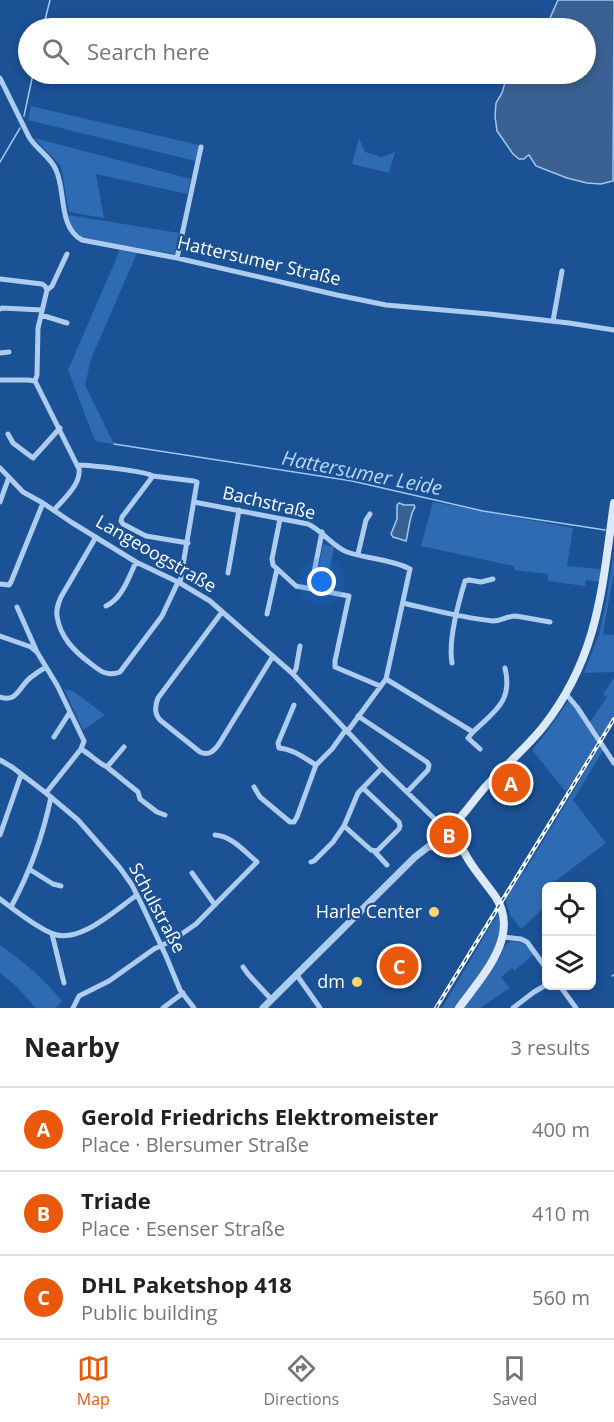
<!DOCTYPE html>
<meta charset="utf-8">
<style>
:root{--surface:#fff;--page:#f2f2f2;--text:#202124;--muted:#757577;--line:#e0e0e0;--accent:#ea580c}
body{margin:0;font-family:"Open Sans",sans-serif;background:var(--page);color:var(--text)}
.controls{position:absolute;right:18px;bottom:18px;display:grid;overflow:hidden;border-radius:9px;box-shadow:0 3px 9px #0003}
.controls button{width:54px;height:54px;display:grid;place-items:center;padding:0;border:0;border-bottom:2px solid var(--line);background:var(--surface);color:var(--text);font:30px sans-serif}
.you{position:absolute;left:322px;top:582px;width:21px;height:21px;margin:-15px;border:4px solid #fff;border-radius:50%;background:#1a73e8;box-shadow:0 0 0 9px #1a73e833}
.badge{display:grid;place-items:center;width:39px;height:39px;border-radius:50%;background:var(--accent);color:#fff;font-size:20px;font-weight:700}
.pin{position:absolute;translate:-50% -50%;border:3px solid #fff;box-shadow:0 2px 6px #0006}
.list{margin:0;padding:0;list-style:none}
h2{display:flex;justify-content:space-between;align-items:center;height:78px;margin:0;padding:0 24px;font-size:26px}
h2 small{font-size:20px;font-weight:400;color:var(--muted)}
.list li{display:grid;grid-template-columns:39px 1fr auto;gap:18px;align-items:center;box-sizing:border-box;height:84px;padding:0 24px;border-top:2px solid var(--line)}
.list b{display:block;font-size:22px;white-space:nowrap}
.list p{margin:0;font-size:20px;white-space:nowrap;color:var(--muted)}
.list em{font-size:20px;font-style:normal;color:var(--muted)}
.icon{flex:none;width:33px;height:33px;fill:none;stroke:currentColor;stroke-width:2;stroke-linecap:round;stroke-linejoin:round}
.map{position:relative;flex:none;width:614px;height:1008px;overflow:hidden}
.search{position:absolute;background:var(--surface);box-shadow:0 3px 9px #0003;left:18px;right:18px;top:18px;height:66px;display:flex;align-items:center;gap:15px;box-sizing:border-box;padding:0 21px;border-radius:33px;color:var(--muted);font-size:22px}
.sheet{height:330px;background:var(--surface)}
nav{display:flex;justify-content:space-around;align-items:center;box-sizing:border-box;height:84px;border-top:2px solid var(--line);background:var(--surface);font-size:16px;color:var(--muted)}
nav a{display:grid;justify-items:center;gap:3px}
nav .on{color:var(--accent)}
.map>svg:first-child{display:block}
.green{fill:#2f6bb3}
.water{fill:#3a6192;stroke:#a1c7f1;stroke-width:1.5}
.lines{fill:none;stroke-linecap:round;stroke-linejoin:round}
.stream{stroke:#a1c7f1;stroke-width:1.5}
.minor{stroke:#aeccef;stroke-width:5}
.tertiary{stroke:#aeccef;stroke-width:7}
.secondary{stroke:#dbe9fb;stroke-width:8}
.rail-casing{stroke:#fff;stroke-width:4}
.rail{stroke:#1b5195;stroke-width:1.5;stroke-dasharray:4.5;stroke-linecap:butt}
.poi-dot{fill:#ffd46c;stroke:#1b5195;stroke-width:2}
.labels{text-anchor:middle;stroke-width:4.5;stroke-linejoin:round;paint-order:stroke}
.street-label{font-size:18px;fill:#fff;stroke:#1b5195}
.poi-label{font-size:18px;fill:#fff;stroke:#1b5195;text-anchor:end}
.water-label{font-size:20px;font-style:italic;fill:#bad6f6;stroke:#1b5195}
</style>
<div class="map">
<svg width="614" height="1008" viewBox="0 0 614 1008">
<rect width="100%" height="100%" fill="#1b5195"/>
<!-- green -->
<path class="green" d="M31 106 199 145 195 161 28 120Z
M34 138 191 179 187 194 96 174 104 218 69 212 61 166Z
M359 138 365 152 381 157 395 152 389 173 352 164Z
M68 215 179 233 175 254 83 239C76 232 70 225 68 215Z
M120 250 137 253 91 359 85 385 114 444 95 441 68 370Z
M433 502 573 528 567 566 600 569V582L586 580 585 586 548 581V574L514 570V566L421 546Z
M323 544 334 547 327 583 316 581Z
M614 551V571L603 634 614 635V672L584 673 599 634 606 602Z
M614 678V716L601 737 590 722 607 697 603 694Z
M64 689 73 691 105 715 83 730Z
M569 700 598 741 566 792 532 750 543 737Z
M601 745 604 749 573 800 606 843 542 891 546 898V906L521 929 510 915 505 898 528 866Z
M498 913 500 933 493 955 456 1008H442Z
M513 941C523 942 527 946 533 953V955L514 971 512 968 501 977 510 988 480 1008H463L501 955C504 947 505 943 513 941Z
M0 945C23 961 44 979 62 1001L56 1008H36L16 986 0 973Z"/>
<!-- water -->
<path class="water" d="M558 0H614L613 181 601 184 587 183 567 178 536 166 529 155 527 156 524 159H519L513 154 497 131 495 116 496 103 502 93 506 79 516 74H586V28H530L536 27 543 28 545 23 550 18Z
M399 503 404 505H414L415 507C409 516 409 530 406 541L393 537 391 534 397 519V505Z"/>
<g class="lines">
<!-- stream -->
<path class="stream" d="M43 28 50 0
M24 116 33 74
M0 162 20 128
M114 444 352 481 483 511 605 530
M612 976 614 975"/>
<!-- minor -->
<path class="minor" d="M0 78 29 137C36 149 51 157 56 170 66 191 58 227 82 240L177 258 337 295 386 305 489 314 569 323 614 330
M177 258 201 147
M0 279 42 284 45 286 47 290 38 328 37 375 35 381
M47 290 52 286 67 254
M0 309 2 308 42 310
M41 315 67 323
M553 321 562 271
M0 353 9 352
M0 380H28L35 381 79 469C81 484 64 499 54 510
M8 434 13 443 33 458 60 428
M77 465C90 465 145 471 153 476L194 481 197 482 180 583
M0 468 23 492 43 503 71 522 136 562 180 583 210 601 292 673 382 768 444 828
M153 476 122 517 121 521 123 524 146 536 188 543
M0 502 9 477
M194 502 308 524C323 531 332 546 347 552 367 559 391 559 410 569L386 679 347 732
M280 519 272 559 273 565 296 586 349 596 335 661V667L380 686
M96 537 61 597C58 604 56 609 57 616 60 637 74 651 90 663 100 671 107 677 120 672L162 616 178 582
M358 554 366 520 370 514
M228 573 239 510
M0 584 9 585 11 582 43 503
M311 588 322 532
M403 603C433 610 462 618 493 621 501 621 507 616 516 616L550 622
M106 606C122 599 129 577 136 562
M17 607 37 652
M222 612 158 698C155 706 154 713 160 720L200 752C209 756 214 751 219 744L273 656
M267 614 277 569
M0 636 31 647 37 652 57 685 84 741 81 749 46 793
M452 663C448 641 458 604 465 581L469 580 481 582 493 579
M293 674 296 669 300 646
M386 679 473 732C495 711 513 701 505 668
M566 694 577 707 614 763
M0 697C17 703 19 687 30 678 35 674 41 670 46 667
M294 705 278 743 279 748C293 749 304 758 316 765
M358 716 427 762 429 765 428 770 407 792
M473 732 468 738 480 749
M54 737 70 712
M81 749C90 754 98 763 107 767L124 747
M0 760 12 767 46 793 78 820 120 868 132 885 142 905 166 956 180 990 194 1008
M107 767 138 792 140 799 157 812 165 815
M254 787 260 797 290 822H294L297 817 316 765 332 749 345 731
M344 826 371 850 377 851 399 829 400 826 399 822 363 788
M0 835 21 775
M374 851 387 865
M311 862 314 861 333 842 344 826 358 793 382 768
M29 869 53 884 61 886
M192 873 215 905
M0 899C16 911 33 925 51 933 78 946 115 910 137 895
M11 907C30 872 43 836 51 797
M52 934 64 983
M503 937 521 939 527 942 546 968
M243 967 248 974 271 999
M296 974 320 1008
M560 986 576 1008
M73 1008 79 996 109 981 154 949 173 940 196 924 257 862C245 852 232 836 215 835
M163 1008 183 993
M513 1008 534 992 546 985"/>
<!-- tertiary -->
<path class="tertiary" d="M430 847 444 842
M263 1008 415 857 441 837"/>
<!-- secondary -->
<path class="secondary" d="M453 825C467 812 476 796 489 783 507 764 527 747 543 727 599 656 602 588 614 503
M441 835a10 10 0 1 1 20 0a10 10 0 1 1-20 0Z
M459 1008C481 977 522 936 495 896 482 878 467 862 459 841"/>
<!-- rail casing -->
<g class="rail-casing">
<path id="rail" d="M436 1008 614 719"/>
</g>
<!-- rail -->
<use href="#rail" class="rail"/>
</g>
<!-- markers -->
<g class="poi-dot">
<circle cx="434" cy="912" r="6"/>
<circle cx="357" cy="982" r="6"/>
</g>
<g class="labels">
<!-- street labels -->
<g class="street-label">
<text transform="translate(259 261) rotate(13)" y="6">Hattersumer Straße</text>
<text transform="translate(269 503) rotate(13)" y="6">Bachstraße</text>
<text transform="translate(156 554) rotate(30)" y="6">Langeoogstraße</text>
<text transform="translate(157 908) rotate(62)" y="6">Schulstraße</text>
</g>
<!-- poi labels -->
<g class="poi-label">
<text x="422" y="918">Harle Center</text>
<text x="345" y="988">dm</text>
</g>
<!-- water labels -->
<g class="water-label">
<text transform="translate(362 473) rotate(11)" y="7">Hattersumer Leide</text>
</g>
</g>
</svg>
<div class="controls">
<button><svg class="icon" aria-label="locate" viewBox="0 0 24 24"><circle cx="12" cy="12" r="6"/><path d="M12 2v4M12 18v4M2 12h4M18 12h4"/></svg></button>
<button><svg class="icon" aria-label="layers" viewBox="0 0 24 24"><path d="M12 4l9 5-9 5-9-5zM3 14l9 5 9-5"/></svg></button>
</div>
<div class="you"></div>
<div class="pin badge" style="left:511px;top:783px">A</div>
<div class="pin badge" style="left:449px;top:835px">B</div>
<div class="pin badge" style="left:399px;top:966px">C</div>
<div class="search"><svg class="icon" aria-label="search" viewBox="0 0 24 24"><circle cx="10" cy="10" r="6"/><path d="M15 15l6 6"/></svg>Search here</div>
</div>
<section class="sheet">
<h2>Nearby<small>3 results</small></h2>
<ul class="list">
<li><span class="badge">A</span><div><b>Gerold Friedrichs Elektromeister</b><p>Place · Blersumer Straße</p></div><em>400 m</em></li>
<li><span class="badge">B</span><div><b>Triade</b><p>Place · Esenser Straße</p></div><em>410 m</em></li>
<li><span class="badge">C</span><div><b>DHL Paketshop 418</b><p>Public building</p></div><em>560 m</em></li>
</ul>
</section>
<nav>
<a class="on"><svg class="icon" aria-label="map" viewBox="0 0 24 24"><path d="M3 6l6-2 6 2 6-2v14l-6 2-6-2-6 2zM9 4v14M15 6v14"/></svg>Map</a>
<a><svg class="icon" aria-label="directions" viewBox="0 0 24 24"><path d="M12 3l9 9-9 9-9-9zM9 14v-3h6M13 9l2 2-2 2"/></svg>Directions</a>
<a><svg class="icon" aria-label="saved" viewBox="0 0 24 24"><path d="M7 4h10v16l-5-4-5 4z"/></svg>Saved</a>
</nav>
